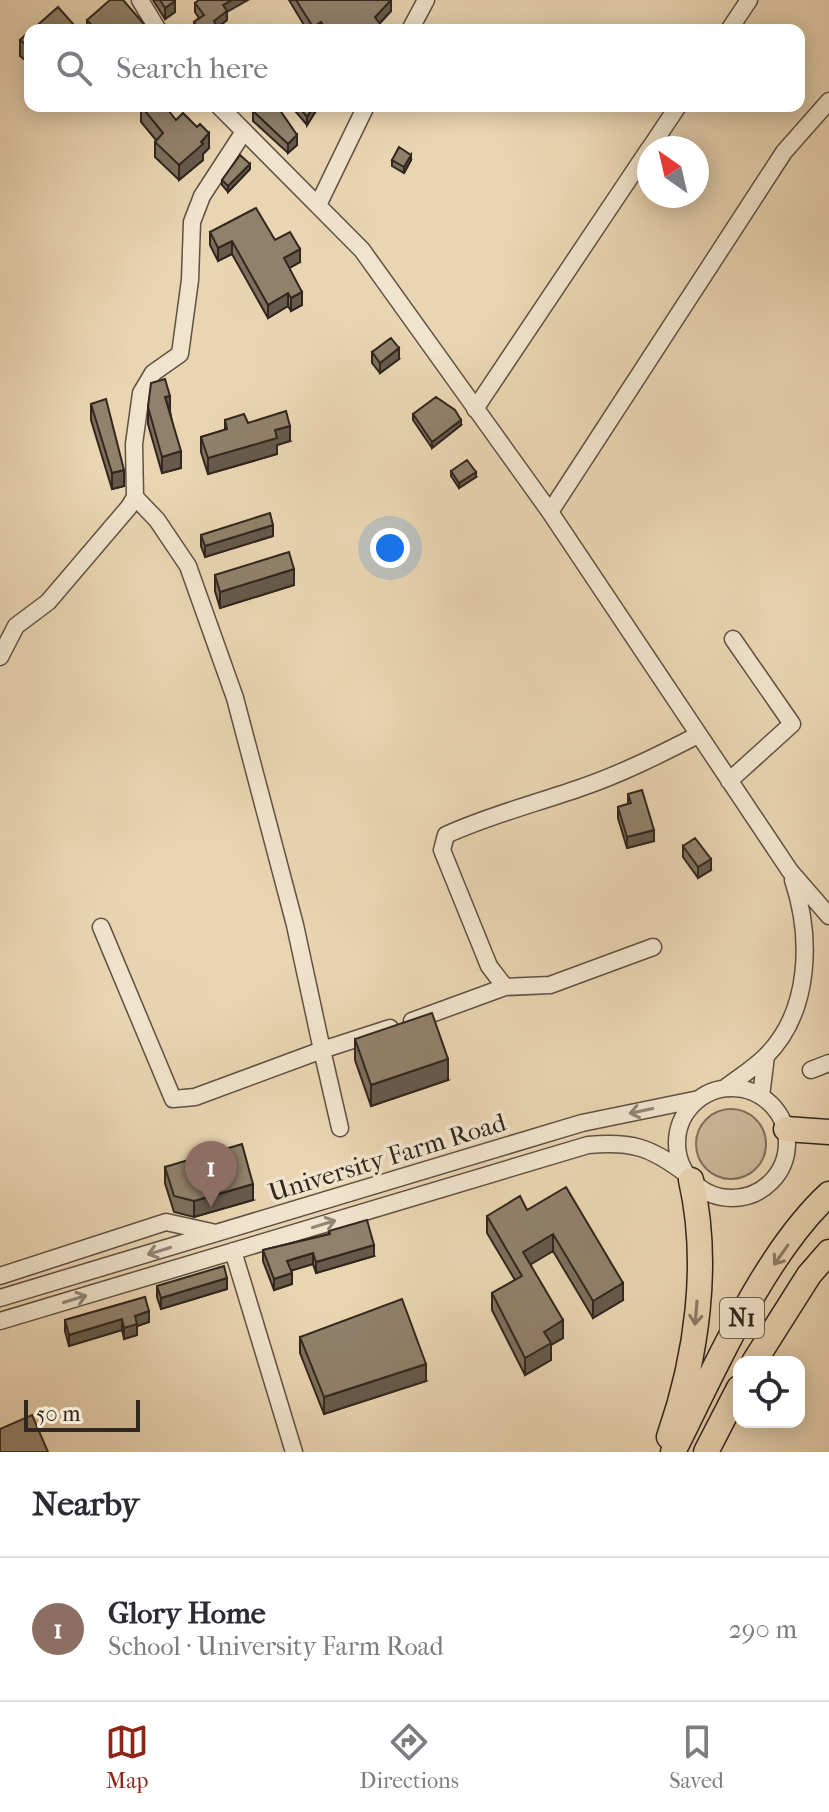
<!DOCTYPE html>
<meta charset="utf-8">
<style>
:root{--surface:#fff;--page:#f7f7f7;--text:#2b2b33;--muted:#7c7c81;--line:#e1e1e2;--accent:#8f2418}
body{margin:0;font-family:"IM FELL French Canon",serif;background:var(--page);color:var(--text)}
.controls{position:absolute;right:24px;bottom:24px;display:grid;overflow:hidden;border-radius:16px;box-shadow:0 4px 20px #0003}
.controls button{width:72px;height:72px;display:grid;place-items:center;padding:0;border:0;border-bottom:2px solid var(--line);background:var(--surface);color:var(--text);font:40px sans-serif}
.compass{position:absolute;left:637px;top:136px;width:72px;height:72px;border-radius:50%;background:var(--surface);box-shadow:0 4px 20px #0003;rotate:326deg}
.scale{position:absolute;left:24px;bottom:20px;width:116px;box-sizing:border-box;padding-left:8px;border:4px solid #31271f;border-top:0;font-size:22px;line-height:28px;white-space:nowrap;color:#31271f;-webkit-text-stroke:6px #f1e4cd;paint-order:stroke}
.you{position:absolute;left:390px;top:548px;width:28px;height:28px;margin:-20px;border:6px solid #fff;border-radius:50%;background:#1a73e8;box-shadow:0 0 0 12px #1a73e833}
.badge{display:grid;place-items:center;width:52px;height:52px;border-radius:50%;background:var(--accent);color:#fff;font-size:26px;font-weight:700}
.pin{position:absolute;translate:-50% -66px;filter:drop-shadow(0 2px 4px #0008)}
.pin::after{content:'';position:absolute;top:42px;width:28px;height:24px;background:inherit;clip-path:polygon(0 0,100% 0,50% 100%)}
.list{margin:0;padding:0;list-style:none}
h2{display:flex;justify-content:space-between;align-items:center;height:104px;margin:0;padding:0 32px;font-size:34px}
h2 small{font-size:26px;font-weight:400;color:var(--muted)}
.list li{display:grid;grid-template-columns:52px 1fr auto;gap:24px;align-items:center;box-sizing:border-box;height:144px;padding:0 32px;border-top:2px solid var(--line)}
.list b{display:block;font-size:30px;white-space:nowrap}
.list p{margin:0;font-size:26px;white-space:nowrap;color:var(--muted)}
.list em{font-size:26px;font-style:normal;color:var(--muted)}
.icon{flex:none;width:44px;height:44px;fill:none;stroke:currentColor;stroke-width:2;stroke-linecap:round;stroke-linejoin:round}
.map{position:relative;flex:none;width:829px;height:1452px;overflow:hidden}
.search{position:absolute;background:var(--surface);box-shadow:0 4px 20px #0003;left:24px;right:24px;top:24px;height:88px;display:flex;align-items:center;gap:20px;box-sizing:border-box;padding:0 28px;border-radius:16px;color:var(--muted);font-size:30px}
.sheet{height:248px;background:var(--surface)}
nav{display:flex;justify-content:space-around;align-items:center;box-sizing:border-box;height:112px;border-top:2px solid var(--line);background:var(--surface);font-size:22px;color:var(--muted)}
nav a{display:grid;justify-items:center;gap:4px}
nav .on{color:var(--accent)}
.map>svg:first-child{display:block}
.green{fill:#cbb799;stroke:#7e6f5c;stroke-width:2}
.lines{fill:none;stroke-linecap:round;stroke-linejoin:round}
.minor-casing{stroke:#5f5244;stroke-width:19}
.highway-casing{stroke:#31271f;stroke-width:27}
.minor{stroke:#f1e4cd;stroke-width:16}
.highway{stroke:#ead5b2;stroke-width:24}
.wall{fill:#7d6f5c;stroke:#31271f;stroke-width:2}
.shaded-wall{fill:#665a4b;stroke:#31271f;stroke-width:2}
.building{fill:#91816b;stroke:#31271f;stroke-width:2}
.oneway{stroke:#918676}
.oneway2{stroke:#8e7e68}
.labels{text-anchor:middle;stroke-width:7;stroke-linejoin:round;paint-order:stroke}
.shield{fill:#f1e4cd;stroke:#6b6053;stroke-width:2}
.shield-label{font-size:24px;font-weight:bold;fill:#31271f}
.street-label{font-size:26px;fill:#31271f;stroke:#f1e4cd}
</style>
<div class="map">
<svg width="829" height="1452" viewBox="0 0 829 1452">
<rect width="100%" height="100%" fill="#ead5b2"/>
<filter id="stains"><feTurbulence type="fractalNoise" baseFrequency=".0025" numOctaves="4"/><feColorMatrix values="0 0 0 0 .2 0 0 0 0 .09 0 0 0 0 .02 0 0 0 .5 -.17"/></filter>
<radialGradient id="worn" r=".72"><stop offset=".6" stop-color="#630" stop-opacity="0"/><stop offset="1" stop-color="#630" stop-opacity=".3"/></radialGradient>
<!-- green -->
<path class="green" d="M696 1144a35 35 0 1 1 70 0a35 35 0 1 1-70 0Z"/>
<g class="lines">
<!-- minor casing -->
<g class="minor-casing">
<path id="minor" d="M140 0 158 30
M410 30 426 0
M729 30 749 0
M219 106 362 250 550 512 790 871 829 916
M650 148 678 106
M318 205 366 106
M475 409 649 149
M135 497 157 520 188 566 235 698 295 925 322 1050 390 1028
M550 512 784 152 829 101
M0 657 16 626 48 602 129 507 135 497 134 444 141 393 153 373 180 354 190 280 192 222 202 196 243 133
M729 781 792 724 733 639
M101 927 173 1099 195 1097 322 1050 340 1128
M653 947 550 985 505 987 489 966 442 850 446 835C490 815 534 804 580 788 621 774 659 755 698 735
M412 1021 505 987
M811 1070 829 1063
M677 1143a55 55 0 1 1 110 0a55 55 0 1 1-110 0Z
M725 1088C738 1078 753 1069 765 1057 811 1012 812 937 793 880
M761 1096 766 1056
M233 1251 294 1452
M0 1276 166 1222 216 1233
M0 1298 582 1123 699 1099
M0 1321 588 1145C632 1141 650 1147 685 1173"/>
</g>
<!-- highway casing -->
<g class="highway-casing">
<path id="highway" d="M786 1129 829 1132
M754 1362 809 1275 829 1252
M669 1437C697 1357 710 1263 691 1180
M673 1452C714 1371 763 1255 829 1194
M706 1452 739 1388"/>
</g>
<!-- minor -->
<use href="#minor" class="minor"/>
<!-- highway -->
<use href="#highway" class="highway"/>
</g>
<!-- wall -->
<path class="wall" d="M153 0H175V12L165 19Z
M289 0H391V11L380 23V30H307Z
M195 3 227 12V20L218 27 194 28V22L199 18 195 12Z
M87 20 144 30H87Z
M30 31V64L20 56V40Z
M141 106 176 120 209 148 203 154V160L179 180 155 157V142L156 140 141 122Z
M251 106H277L297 145 288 153 253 121V112L251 110Z
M291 106H319L307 125Z
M392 160H411L404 173 392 166Z
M250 169 228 192 222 185V180Z
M210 232 275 240 300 262 289 268 302 305 291 311 288 306 268 318 232 254 218 261 210 245Z
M372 352 399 359 380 373 372 363Z
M91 404 124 486 112 489 91 420Z
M148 407 170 411 181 468 162 473 148 424Z
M413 414 461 425 432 448 413 420Z
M225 420 248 423 290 441 277 445V454L208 474 201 452V437L225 430Z
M451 471 476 477 459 488 451 476Z
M201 535 273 536 205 557 201 546Z
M215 575 294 585 220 608 215 591Z
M628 794 654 841 627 848 618 818V807L628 804Z
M683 846 711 870 698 878 683 857Z
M355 1039 448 1080 371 1106 355 1060Z
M165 1167 253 1200 194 1217 174 1212 165 1183Z
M527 1210 623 1300 593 1318 553 1251 530 1264 563 1338 551 1345V1360L525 1375 492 1310V1293L515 1280 487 1233V1216Z
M329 1231 374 1256 316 1273 313 1264 291 1270 292 1284 274 1290 263 1261V1250L329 1234Z
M157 1286 227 1289 161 1309 157 1297Z
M145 1297 149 1322 137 1326V1335L124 1339 122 1330 69 1346 65 1331V1320Z
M300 1337 426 1381 324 1414 300 1353Z"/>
<!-- shaded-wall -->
<path class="shaded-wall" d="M232 0H248L227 12V20L214 30V21L223 5Z
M391 0V11L376 27 380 24V30H372L375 17Z
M175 1V12L165 19V8Z
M321 22V30H313V27Z
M314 106H319L307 125V117Z
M209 133V148L203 154V160L179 180V165Z
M297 135V145L288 153V144Z
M411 155V160L404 173V167Z
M250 164V169L228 192V186Z
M232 241V254L218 261V248Z
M300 249V262L284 271V258Z
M302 292V305L291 311V298Z
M288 293V306L268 318V305Z
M399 348V359L380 373V363Z
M170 396V412L165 397Z
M461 420V425L432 448V442Z
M290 426V441L277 445V454L208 474V458L275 430Z
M181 451V468L162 473V457Z
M124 470V486L112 489V473Z
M476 472V477L459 488V483Z
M273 525V536L205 557V546Z
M294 569V585L220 608V592Z
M654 830V841L627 848V837Z
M711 859V870L698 878V867Z
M448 1059V1080L371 1106V1085Z
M253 1184V1200L194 1217V1201Z
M553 1234V1251L523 1269V1252Z
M374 1245V1256L316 1273V1262Z
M313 1253V1264L287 1272V1261Z
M292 1273V1284L274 1290V1279Z
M227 1278V1289L161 1309V1298Z
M623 1283V1300L593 1318V1301Z
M149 1311V1322L137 1326V1335L124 1339V1328L135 1316Z
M122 1319V1330L69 1346V1335Z
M563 1320V1338L551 1345V1360L525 1375V1358L544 1332Z
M426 1364V1381L324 1414V1397Z"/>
<!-- building -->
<path class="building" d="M110 0H123L144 24 138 30H96L87 20Z
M160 0H175V1L165 8Z
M199 0H232L223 5 227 11 214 21 219 30H192L197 26 194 22 204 15 195 3Z
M296 0H391L375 17 380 24 373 30H326L321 22 313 27Z
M58 7 74 25 69 30H32Z
M30 31V48L20 40Z
M141 106H165L176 120 183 113 197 127 200 124 209 133 201 142 203 144 179 165 155 142 163 133Z
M256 106H277L297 135 288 144 253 111 257 107Z
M298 106H314L307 117Z
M399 147 411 155 404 167 392 160Z
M240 155 250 164 228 186 222 180Z
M256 208 275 240 290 232 300 249 284 258 302 292 291 298 288 293 268 305 232 241 218 248 210 232Z
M391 338 399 348 380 363 372 352Z
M165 379 170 396 165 397 181 451 162 457 148 407 151 383Z
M436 397 455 410 461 420 432 442 413 414Z
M106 399 124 470 112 473 91 404Z
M286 411 290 426 275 430 277 438 208 458 201 437 227 429 225 420 244 414 248 423Z
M467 460 476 472 459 483 451 471Z
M270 513 273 525 205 546 201 535Z
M289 552 294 569 220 592 215 575Z
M642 790 654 830 627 837 618 807 631 803 628 794Z
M695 838 711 859 698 867 683 846Z
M432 1013 448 1059 371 1085 355 1039Z
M242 1144 253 1184 194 1201 174 1196 165 1167Z
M566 1187 623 1283 593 1301 553 1234 523 1252 563 1320 544 1332 551 1343 525 1358 492 1293 522 1276 487 1216 520 1196 527 1210Z
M367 1220 374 1245 316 1262 313 1253 287 1261 292 1273 274 1279 263 1250 330 1234 329 1231Z
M224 1266 227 1278 161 1298 157 1286Z
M145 1297 149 1311 135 1316 137 1324 124 1328 122 1319 69 1335 65 1320Z
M402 1299 426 1364 324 1397 300 1337Z
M32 1415 48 1452H0V1429Z"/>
<!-- one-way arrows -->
<defs><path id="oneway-shaft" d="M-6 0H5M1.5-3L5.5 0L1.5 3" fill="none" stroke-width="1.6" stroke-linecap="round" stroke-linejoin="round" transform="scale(2)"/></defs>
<g class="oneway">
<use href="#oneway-shaft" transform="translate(641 1111) rotate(168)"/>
<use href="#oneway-shaft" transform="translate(324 1224) rotate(-17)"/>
<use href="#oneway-shaft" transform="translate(159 1251) rotate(163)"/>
<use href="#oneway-shaft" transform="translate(75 1299) rotate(-17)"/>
</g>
<g class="oneway2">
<use href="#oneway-shaft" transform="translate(781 1255) rotate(125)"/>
<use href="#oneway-shaft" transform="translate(696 1313) rotate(95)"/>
</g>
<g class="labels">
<!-- shield labels -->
<rect class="shield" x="720" y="1298" width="44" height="40" rx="6"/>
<g class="shield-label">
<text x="742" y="1326">N1</text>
</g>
<!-- street labels -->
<g class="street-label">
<text transform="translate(387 1157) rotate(-17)" y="9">University Farm Road</text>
</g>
</g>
<rect width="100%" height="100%" filter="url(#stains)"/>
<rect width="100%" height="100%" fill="url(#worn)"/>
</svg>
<div class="controls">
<button><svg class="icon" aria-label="locate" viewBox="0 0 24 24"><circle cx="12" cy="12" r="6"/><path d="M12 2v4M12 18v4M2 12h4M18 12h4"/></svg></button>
</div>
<svg class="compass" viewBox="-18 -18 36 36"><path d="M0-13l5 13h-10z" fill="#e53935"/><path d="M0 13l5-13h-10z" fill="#7c7c81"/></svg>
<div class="scale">50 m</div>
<div class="you"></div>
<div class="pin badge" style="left:211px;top:1207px;background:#8d6e63">1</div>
<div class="search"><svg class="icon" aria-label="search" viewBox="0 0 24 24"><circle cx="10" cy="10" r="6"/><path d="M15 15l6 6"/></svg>Search here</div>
</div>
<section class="sheet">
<h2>Nearby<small></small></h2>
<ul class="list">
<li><span class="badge" style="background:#8d6e63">1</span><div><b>Glory Home</b><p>School · University Farm Road</p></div><em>290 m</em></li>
</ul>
</section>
<nav>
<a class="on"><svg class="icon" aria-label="map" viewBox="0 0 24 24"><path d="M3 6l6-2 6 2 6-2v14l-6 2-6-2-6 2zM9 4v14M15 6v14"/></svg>Map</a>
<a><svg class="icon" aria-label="directions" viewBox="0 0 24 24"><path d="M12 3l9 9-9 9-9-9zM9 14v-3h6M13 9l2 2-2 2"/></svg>Directions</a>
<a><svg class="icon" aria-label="saved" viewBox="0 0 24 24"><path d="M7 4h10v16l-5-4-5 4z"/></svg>Saved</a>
</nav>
